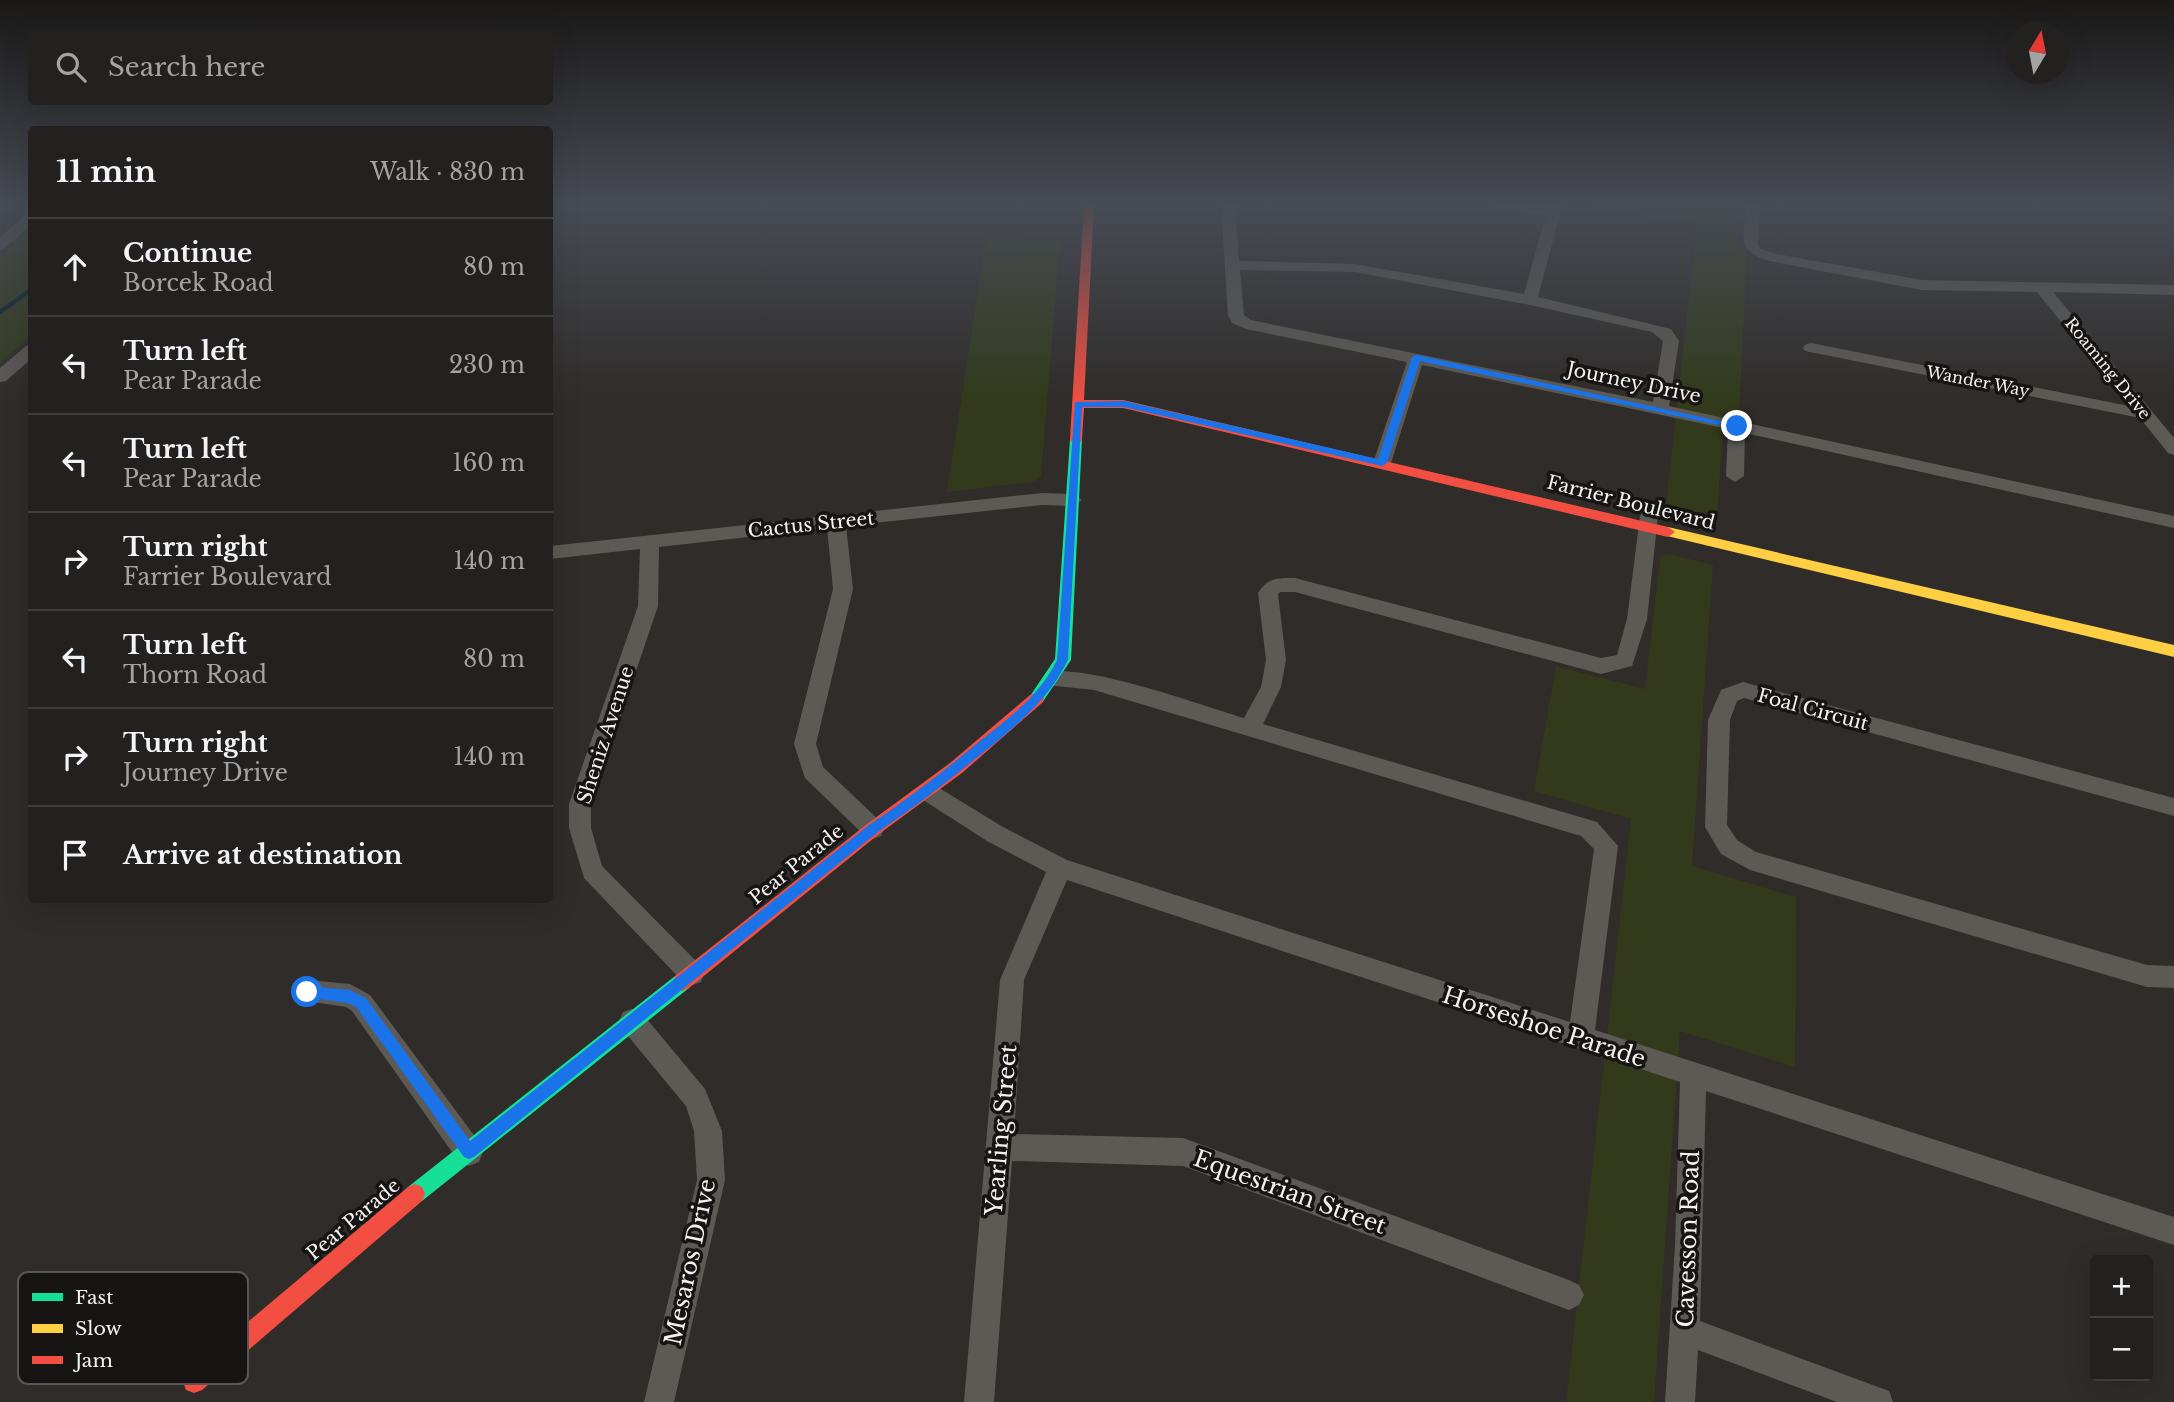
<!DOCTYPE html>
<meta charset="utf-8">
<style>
:root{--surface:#23211f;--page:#2f2e2c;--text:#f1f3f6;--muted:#a3a3a4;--line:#403e3d}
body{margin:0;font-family:"Libre Baskerville",serif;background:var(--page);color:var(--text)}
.controls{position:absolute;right:21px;bottom:21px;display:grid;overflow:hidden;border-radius:7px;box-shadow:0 7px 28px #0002}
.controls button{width:63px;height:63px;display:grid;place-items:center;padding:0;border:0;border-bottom:2px solid var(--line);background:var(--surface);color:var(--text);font:35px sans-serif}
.compass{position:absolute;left:2006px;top:21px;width:63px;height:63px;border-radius:50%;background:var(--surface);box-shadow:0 7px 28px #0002;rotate:10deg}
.stop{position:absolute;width:21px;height:21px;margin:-16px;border:5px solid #1a73e8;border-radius:50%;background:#fff}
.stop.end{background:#1a73e8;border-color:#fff;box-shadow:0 2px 7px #0008}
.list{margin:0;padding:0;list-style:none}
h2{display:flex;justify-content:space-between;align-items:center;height:91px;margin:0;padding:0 28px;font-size:30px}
h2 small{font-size:23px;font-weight:400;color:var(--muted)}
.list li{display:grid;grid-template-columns:46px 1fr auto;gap:21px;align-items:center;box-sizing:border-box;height:98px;padding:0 28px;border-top:2px solid var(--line)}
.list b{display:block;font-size:26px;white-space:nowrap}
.list p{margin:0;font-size:23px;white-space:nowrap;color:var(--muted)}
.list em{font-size:23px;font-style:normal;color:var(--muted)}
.icon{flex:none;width:38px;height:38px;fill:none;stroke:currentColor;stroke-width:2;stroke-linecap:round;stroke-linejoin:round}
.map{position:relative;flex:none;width:2174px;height:1402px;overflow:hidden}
.search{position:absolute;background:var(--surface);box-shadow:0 7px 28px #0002;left:28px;top:28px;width:525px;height:77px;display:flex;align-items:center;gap:18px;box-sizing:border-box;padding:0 24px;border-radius:7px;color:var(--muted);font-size:26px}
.panel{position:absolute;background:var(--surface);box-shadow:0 7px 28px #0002;left:28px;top:126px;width:525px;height:777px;border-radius:7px}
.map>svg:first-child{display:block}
.green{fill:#323a1b}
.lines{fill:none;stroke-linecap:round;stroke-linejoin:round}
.stream{stroke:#041a30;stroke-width:4.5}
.street{fill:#5c5a54;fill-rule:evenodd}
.fast{fill:#16e098;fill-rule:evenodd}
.slow{fill:#ffcf43;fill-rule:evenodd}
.jam{fill:#f24e42;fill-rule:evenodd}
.route{fill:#1a73e8}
.labels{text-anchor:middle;stroke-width:7;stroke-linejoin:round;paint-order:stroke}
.far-street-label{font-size:16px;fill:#f4f1ee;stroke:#171513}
.street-label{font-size:19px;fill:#f4f1ee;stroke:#171513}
.near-street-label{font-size:23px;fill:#f4f1ee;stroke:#171513}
.key{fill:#171513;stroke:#595755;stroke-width:2}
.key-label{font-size:19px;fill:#f4f1ee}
</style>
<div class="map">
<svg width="2174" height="1402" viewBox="0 0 2174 1402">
<rect width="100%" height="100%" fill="#2f2c29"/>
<!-- green -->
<path class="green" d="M1591 206H1740L1736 245 1747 254 1739 415 1724 413 1717 516 1666 505 1697 225Z
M31 228V336L0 363V257Z
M986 239 1060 241 1041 477 1033 482 947 492Z
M1669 554 1713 565 1692 866 1796 897 1795 1067 1680 1031 1654 1402H1566L1631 819 1534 791 1556 666 1645 689 1660 557Z"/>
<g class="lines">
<!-- stream -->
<path class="stream" d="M0 312 32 289"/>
<!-- street -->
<path class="street" d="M1221 206H1235L1239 261 1355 264 1524 294 1546 215 1500 210 1493 206H1562L1538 297 1671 329 1679 341 1669 406 2174 516V528L1745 433 1744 476 1735 482 1726 476 1728 429 1422 365 1391 463 1388 467H1376L1373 463 1407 362 1246 329 1232 323 1228 315ZM1240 270 1355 272 1530 305 1652 332 1663 341 1653 402 1251 320 1244 315Z
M1746 206H1760L1758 245 1761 249 1777 254 1922 280 2174 285V295L2053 292 2174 438V455L2168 453 2140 418 1805 351 1803 348 1805 345 1811 343 2129 406 2037 292 1922 290 1769 261C1735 250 1744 237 1746 206Z
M32 207 31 225 5 248 0 249V237L20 220 27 208Z
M32 344V358L6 381 0 382V368L26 346Z
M1042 493 1073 494 1082 500 1073 506 1042 505 846 526 853 589 816 744 823 767 881 822 884 829 881 836 873 839 865 836 805 778 794 744 833 589 827 528 659 547 658 606 591 804V828L602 866 701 966 704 974 701 982 692 985 683 982 584 878 569 828V804L638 606 640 549 550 559V546Z
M1649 510 1656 512 1658 516 1647 619 1632 666 1601 674 1295 592H1280L1278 594 1286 660 1281 687 1263 724 1597 822 1618 846 1595 1030 2174 1217V1245L1706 1091 1700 1321 1889 1391 1893 1402H1837L1698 1350 1695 1402H1665L1675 1245 1680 1082 1067 880 1024 980 1014 1134 1183 1138 1569 1280 1579 1285 1584 1295 1579 1305 1569 1310 1183 1166 1012 1161 994 1402H964L1000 980 1046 872 987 841 920 798 917 792 920 786 928 783 936 786 1003 827 1067 860 1570 1022 1594 849 1581 836 1094 690 1047 685 1044 679 1047 673C1083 662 1203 706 1244 718L1261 687 1266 660 1258 593C1268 577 1278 578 1295 578L1601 658 1617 655 1627 619 1640 516 1642 512Z
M1743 682 2174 798V816L1744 698 1737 701 1730 720 1727 825 1737 840 1756 852 2147 965 2174 966V988L2147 987 1750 870 1721 854 1705 827 1708 720 1721 690Z
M308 980 350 984 370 995 479 1142 483 1152 479 1162 469 1166 459 1162 352 1011 346 1007 299 1000 295 992 299 984Z
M632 1009 641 1012 705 1089 722 1131 725 1180 674 1402H644L697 1180 694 1131 686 1106 623 1030 619 1021 623 1012Z
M202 1282C223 1291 242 1325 250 1346L246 1357 235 1361 224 1357 187 1297 192 1287Z"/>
<!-- fast -->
<path class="fast" d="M1076 435 1082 439 1071 660 1042 703H1030L1028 699 1055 659 1070 439Z
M682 973 689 976 691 982 689 988 422 1201 415 1204 408 1201 405 1194 408 1187 675 976Z"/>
<!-- slow -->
<path class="slow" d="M1668 527 2174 645V657L1663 535 1661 532 1663 529Z"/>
<!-- jam -->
<path class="jam" d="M1084 206H1094L1084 400H1123L1668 527 1675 532 1668 537 1123 408H1084L1082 439 1081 442H1071L1070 439Z
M1036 693 1042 695 1044 699 1042 703 962 773 879 834 689 988 682 991 675 988 673 982 675 976 867 824 950 763 1030 695Z
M415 1184 422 1187 425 1194 422 1201 202 1390 194 1393 186 1390 183 1382 186 1374 408 1187Z"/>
</g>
<!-- sky -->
<linearGradient id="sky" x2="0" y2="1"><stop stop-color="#1a1817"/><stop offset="0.51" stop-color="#474b54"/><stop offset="1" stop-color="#474b54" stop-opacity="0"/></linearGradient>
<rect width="2174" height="402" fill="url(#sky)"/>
<!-- route -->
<path class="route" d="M1417 355 1742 426 1737 429 1420 361 1387 463 1382 466 1124 407H1082L1068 660C1049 699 1018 724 985 751 950 780 915 807 878 832L474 1157 469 1159 464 1157 356 1007 348 1003 303 997V988L307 986 350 990 366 998 470 1141 869 825C908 799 944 771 980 741 1010 717 1040 695 1057 660L1075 402 1124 401 1378 459 1412 357Z"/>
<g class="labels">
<!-- far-street labels -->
<g class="far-street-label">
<text transform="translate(2108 368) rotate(51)" y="6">Roaming Drive</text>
<text transform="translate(1978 381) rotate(11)" y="6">Wander Way</text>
</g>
<!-- street labels -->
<g class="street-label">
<text transform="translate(1634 382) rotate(12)" y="7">Journey Drive</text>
<text transform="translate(1631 502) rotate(14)" y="7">Farrier Boulevard</text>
<text transform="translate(811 524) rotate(-6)" y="7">Cactus Street</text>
<text transform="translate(1813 709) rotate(15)" y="7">Foal Circuit</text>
<text transform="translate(605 735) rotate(-72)" y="7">Sheniz Avenue</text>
<text transform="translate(796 864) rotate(-39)" y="7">Pear Parade</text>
<text transform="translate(353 1219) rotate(-40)" y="7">Pear Parade</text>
</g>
<!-- near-street labels -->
<g class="near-street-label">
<text transform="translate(1544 1027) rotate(18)" y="8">Horseshoe Parade</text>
<text transform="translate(1001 1130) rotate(-85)" y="8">Yearling Street</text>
<text transform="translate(1290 1192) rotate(20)" y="8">Equestrian Street</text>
<text transform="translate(1688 1239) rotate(-88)" y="8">Cavesson Road</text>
<text transform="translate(690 1262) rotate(-78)" y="8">Mesaros Drive</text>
</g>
</g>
<!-- legend -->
<rect x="18" y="1272" width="230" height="112" rx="10" class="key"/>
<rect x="32" y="1293" width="31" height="8" fill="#16e098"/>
<rect x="32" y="1324" width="31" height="9" fill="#ffcf43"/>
<rect x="32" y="1356" width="31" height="8" fill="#f24e42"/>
<g class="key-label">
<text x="75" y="1304">Fast</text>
<text x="75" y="1335">Slow</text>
<text x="75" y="1367">Jam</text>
</g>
</svg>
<div class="controls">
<button>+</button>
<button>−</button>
</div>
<svg class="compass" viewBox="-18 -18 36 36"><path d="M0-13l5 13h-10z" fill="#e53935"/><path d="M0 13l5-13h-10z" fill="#a3a3a4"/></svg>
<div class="stop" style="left:307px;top:992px"></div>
<div class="stop end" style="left:1737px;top:426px"></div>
<div class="search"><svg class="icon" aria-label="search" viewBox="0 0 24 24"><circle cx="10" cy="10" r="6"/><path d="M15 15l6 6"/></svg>Search here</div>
<section class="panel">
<h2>11 min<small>Walk · 830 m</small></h2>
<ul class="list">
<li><svg class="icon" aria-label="ahead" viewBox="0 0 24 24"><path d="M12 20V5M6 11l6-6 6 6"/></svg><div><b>Continue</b><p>Borcek Road</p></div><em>80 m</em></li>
<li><svg class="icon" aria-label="left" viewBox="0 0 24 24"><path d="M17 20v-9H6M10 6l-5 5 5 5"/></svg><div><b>Turn left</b><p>Pear Parade</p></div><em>230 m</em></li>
<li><svg class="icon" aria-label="left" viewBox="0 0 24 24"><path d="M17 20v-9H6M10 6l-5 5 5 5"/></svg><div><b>Turn left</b><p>Pear Parade</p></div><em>160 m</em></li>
<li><svg class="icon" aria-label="right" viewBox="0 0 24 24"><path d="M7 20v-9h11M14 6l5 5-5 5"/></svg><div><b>Turn right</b><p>Farrier Boulevard</p></div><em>140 m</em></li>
<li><svg class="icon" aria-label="left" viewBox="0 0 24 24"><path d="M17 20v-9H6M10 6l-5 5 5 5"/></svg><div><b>Turn left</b><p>Thorn Road</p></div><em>80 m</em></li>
<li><svg class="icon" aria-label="right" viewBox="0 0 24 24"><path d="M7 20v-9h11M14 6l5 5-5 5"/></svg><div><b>Turn right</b><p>Journey Drive</p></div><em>140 m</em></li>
<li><svg class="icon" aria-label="arrive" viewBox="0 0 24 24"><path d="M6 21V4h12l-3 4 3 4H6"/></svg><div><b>Arrive at destination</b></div></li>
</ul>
</section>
</div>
